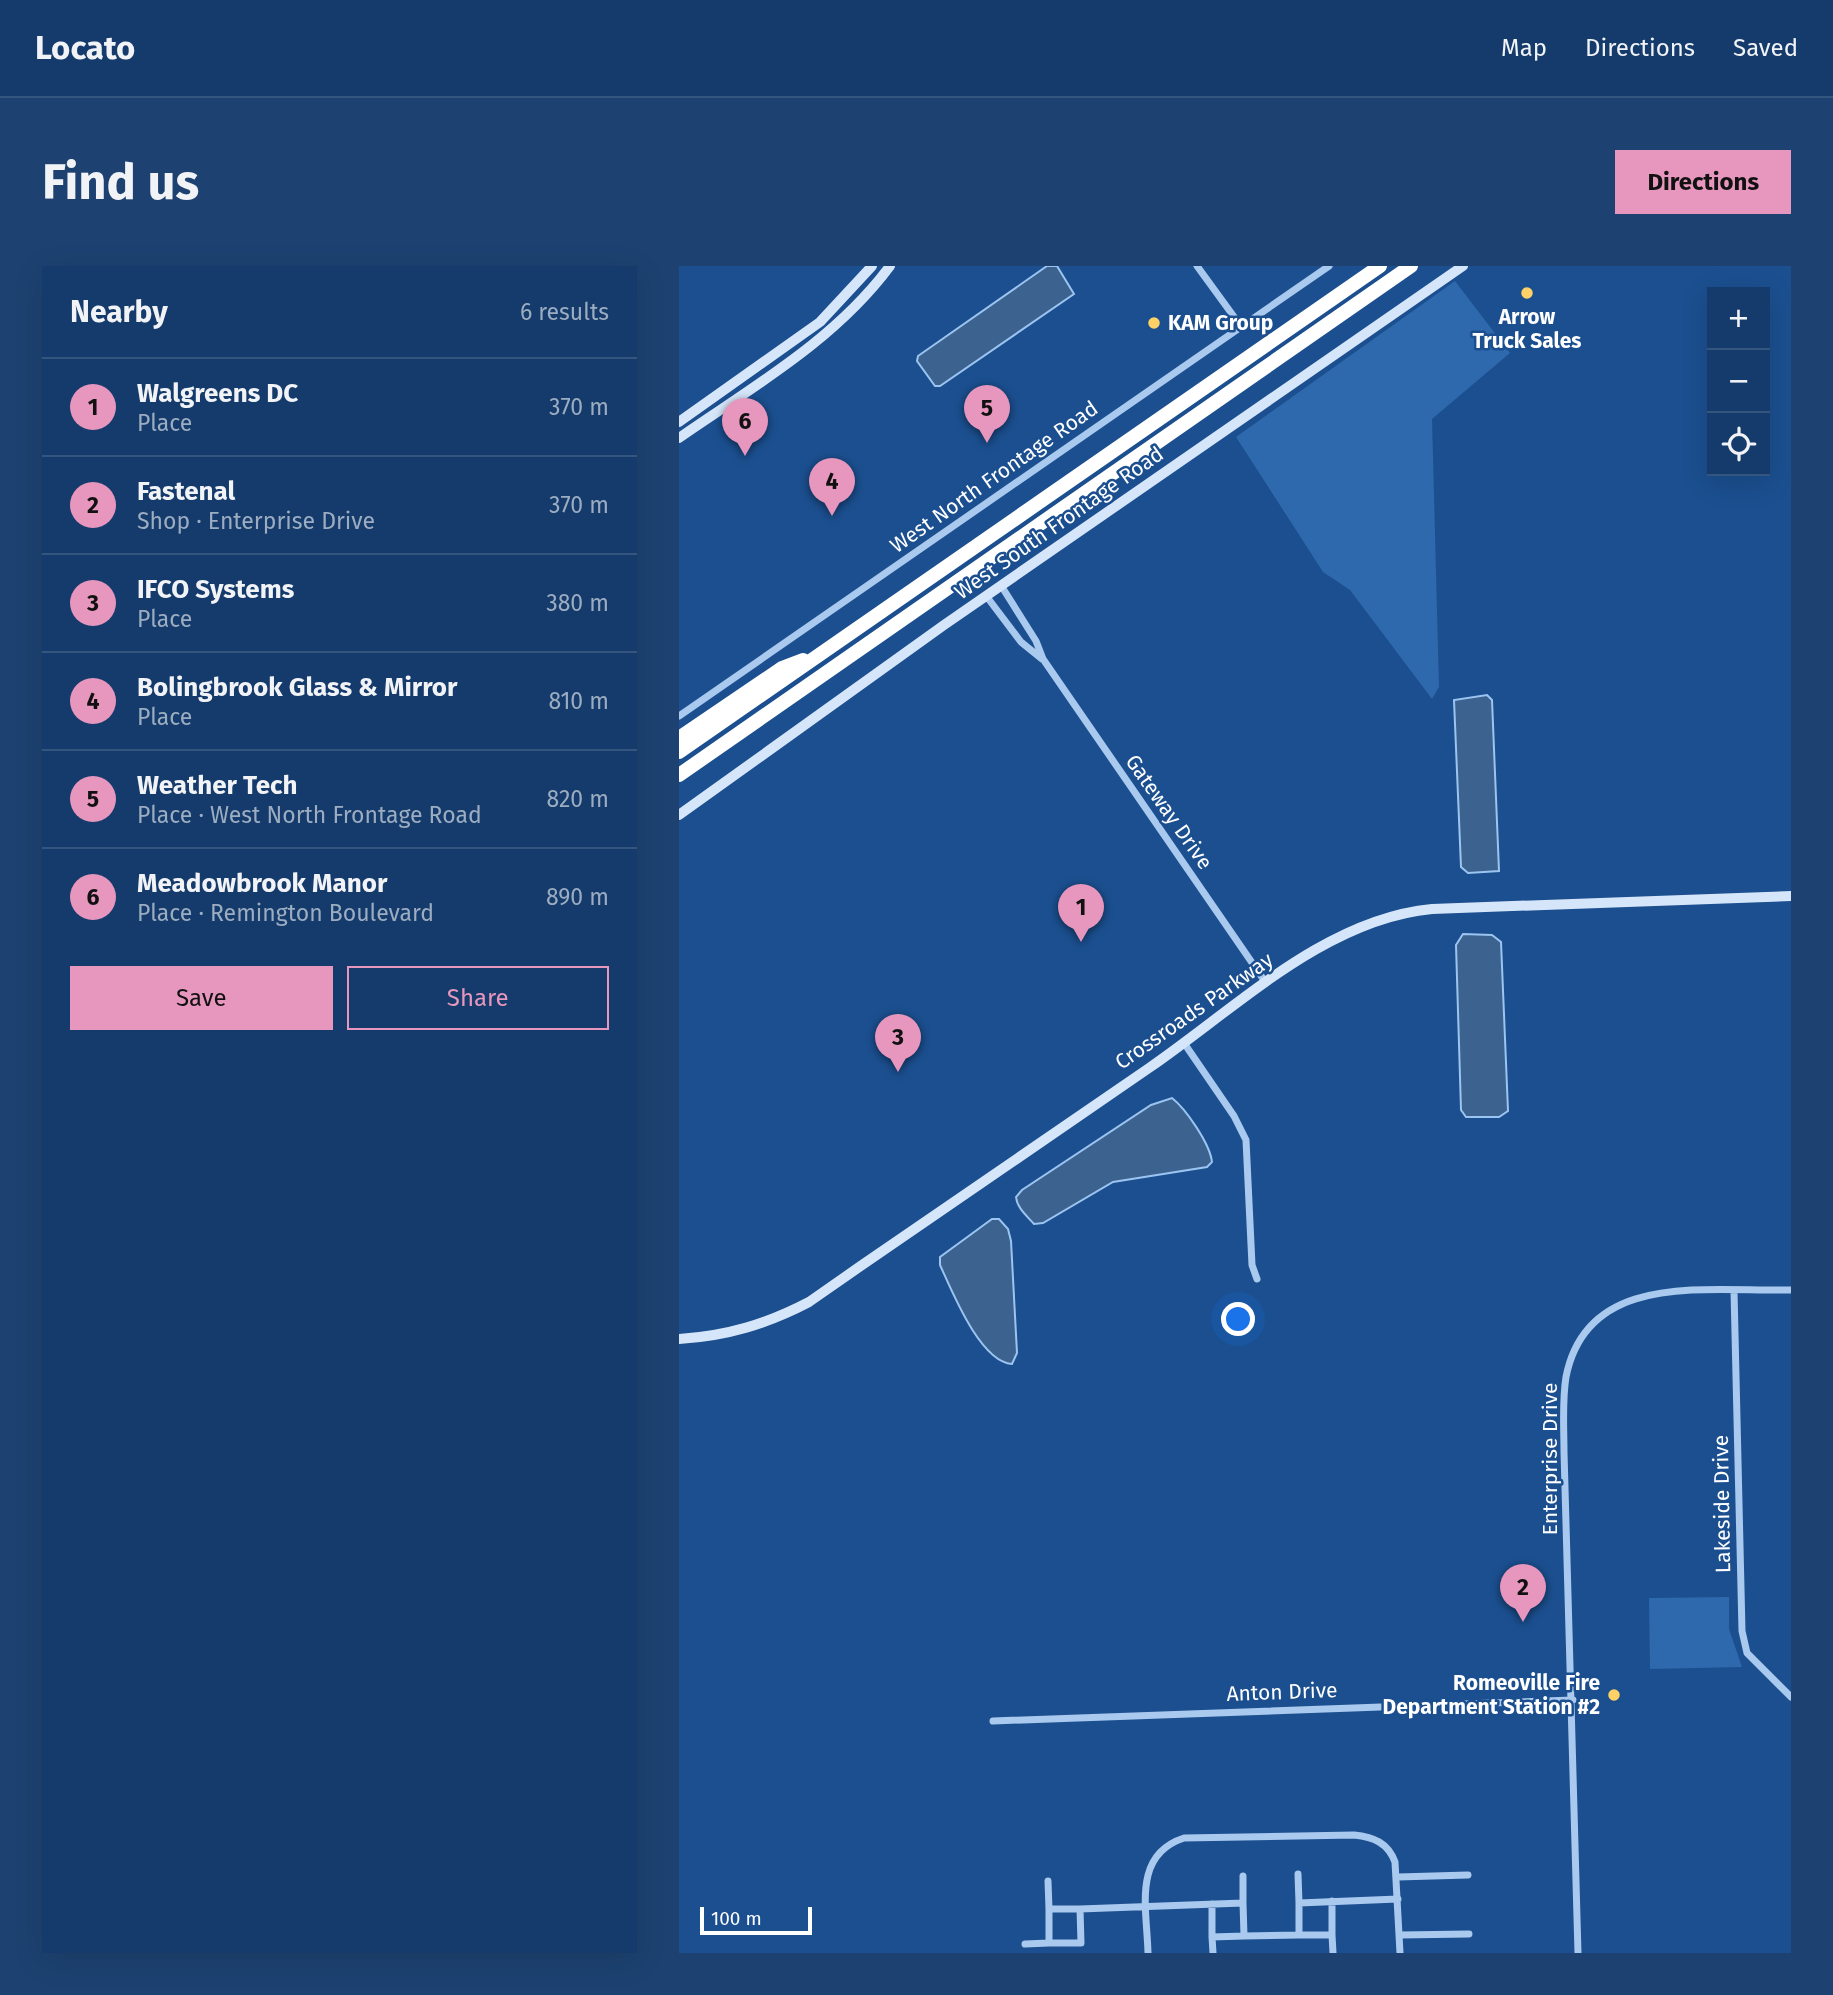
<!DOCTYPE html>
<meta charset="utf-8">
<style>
:root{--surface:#143b6b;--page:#1d4271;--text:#f1f3f6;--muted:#9dadc1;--line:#33557e;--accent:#e797bd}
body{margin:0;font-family:"Fira Sans",sans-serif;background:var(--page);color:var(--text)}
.controls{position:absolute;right:21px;top:21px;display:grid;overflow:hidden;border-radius:0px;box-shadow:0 7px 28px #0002}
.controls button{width:63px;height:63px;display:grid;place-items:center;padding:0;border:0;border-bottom:2px solid var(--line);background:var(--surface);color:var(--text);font:35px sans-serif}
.scale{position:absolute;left:21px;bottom:18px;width:112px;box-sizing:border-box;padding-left:7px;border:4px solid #fff;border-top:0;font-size:19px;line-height:24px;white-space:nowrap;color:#fff;-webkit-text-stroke:5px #1b4f8f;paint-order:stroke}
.you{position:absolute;left:560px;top:1054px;width:24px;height:24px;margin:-18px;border:5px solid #fff;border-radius:50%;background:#1a73e8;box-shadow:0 0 0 10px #1a73e833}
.badge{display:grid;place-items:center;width:46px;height:46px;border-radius:50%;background:var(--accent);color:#111;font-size:23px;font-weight:700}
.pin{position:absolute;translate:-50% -58px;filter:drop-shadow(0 2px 4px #0008)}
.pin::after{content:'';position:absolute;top:37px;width:24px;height:21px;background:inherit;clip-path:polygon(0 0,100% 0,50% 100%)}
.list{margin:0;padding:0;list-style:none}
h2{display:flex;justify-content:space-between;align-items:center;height:91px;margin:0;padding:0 28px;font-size:30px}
h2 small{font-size:23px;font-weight:400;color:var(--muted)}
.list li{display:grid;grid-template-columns:46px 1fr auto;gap:21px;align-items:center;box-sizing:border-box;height:98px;padding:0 28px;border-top:2px solid var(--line)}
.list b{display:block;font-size:26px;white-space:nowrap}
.list p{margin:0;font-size:23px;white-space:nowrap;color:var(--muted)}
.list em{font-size:23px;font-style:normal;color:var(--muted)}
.actions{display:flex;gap:14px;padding:21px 28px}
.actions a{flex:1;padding:16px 0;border:2px solid var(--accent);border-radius:0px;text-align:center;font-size:24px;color:var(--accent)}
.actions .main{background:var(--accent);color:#111}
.icon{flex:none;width:38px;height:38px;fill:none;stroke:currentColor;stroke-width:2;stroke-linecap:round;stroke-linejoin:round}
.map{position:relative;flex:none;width:1112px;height:1687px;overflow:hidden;border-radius:0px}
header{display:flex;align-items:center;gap:42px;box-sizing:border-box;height:98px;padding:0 35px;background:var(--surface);border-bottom:2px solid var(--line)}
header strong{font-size:33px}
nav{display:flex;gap:38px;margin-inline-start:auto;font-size:24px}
.intro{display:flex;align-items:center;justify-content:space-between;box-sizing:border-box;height:168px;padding:0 42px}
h1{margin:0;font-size:49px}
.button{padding:18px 32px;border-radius:0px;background:var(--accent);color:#111;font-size:24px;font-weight:700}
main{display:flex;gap:42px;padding:0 42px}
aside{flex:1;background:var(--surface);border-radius:0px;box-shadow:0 7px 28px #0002}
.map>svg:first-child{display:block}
.green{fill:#2e69ad}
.water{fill:#3c6290;stroke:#9cc4f0;stroke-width:2}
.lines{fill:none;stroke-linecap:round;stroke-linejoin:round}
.street{stroke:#a9c9ee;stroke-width:7}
.secondary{stroke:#d6e6fa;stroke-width:10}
.highway{stroke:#fff;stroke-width:14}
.poi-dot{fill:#ffd166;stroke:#1b4f8f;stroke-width:2.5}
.labels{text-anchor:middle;stroke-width:5;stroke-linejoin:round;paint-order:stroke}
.poi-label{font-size:21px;font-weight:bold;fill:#fff;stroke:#1b4f8f}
.street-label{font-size:21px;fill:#fff;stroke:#1b4f8f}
</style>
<header>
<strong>Locato</strong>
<nav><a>Map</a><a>Directions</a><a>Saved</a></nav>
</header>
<div class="intro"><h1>Find us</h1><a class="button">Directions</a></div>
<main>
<aside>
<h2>Nearby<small>6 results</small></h2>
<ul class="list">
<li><span class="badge">1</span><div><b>Walgreens DC</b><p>Place</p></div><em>370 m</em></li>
<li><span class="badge">2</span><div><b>Fastenal</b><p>Shop · Enterprise Drive</p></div><em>370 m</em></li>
<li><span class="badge">3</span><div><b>IFCO Systems</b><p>Place</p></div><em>380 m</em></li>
<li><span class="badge">4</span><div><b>Bolingbrook Glass &amp; Mirror</b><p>Place</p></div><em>810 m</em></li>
<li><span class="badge">5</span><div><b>Weather Tech</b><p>Place · West North Frontage Road</p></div><em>820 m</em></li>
<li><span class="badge">6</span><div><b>Meadowbrook Manor</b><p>Place · Remington Boulevard</p></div><em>890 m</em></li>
</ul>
<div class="actions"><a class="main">Save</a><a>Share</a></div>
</aside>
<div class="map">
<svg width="1112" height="1687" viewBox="0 0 1112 1687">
<rect width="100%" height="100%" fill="#1b4f8f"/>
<!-- green -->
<path class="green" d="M776 15 831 87 753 153 760 421 753 433 671 324 644 306 557 171Z
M1050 1331V1363L1063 1401 971 1403 970 1332Z"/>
<!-- water -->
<path class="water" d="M368 0H378L395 28 261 120H256L238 95 239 90Z
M808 429 813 434 820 605 789 607 782 601 775 434Z
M784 668 813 669 822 676 829 845 820 851H787L782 844 777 679Z
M493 832C507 843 531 878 533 896L528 901 434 916 364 957 355 958C348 950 338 942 337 931L343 924 472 839Z
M313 953H320L329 963 332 975 338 1087 333 1098C301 1096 273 1025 261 999V991Z"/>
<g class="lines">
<!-- street -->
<path class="street" d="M518 0 561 59
M323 321 357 375 364 393 587 717
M308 331 342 376 363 393
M0 450 650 0
M505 777 555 850 567 874 573 999 578 1013
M1055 1025 1063 1365 1068 1387 1112 1431
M314 1455 894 1434
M619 1608 620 1637
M564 1610V1637
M719 1611 789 1609
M369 1615 370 1643
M653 1635V1669H620V1637L719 1633
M401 1643H370V1677H402L401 1643 564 1637 565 1670 533 1671V1638
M653 1669 654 1687
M721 1669 790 1668
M565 1670 620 1669
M533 1671 534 1687
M346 1678 370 1677
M469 1687C468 1643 453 1589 505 1572L675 1569C695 1571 709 1577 716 1596L721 1687
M899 1687 885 1186C885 1162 883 1135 887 1111 908 1004 1029 1026 1112 1024"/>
<!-- secondary -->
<path class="secondary" d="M0 156 141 56 193 0
M0 172C75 120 156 74 211 0
M0 549 265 359 784 0
M0 1073C48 1070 88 1058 130 1036 243 957 357 879 470 802 556 743 646 653 753 643L1112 630"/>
<!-- highway -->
<path class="highway" d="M0 472 103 402 124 394
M0 486 701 0
M0 509 732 0"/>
</g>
<!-- markers -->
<g class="poi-dot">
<circle cx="848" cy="27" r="7"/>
<circle cx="475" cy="57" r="7"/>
<circle cx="935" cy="1429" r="7"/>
</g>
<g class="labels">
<!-- poi labels -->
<g class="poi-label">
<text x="848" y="58">Arrow<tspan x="848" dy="24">Truck Sales</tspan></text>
<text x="489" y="64" text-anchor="start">KAM Group</text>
<text x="921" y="1424" text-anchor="end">Romeoville Fire<tspan x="921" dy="24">Department Station #2</tspan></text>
</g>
<!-- street labels -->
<g class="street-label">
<text transform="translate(315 211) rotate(-35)" y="7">West North Frontage Road</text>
<text transform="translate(380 257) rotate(-35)" y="7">West South Frontage Road</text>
<text transform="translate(490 546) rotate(55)" y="7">Gateway Drive</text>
<text transform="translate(515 745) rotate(-35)" y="7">Crossroads Parkway</text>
<text transform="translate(871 1193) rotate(-90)" y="7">Enterprise Drive</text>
<text transform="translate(1043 1238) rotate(-91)" y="7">Lakeside Drive</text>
<text transform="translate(603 1426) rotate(-2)" y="7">Anton Drive</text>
</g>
</g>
</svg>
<div class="controls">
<button>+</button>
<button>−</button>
<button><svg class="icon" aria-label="locate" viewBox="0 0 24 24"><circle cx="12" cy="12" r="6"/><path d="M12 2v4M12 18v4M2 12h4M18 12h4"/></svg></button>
</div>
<div class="scale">100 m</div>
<div class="you"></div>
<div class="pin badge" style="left:402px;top:676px">1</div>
<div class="pin badge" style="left:844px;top:1356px">2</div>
<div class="pin badge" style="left:219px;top:806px">3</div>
<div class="pin badge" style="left:153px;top:250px">4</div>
<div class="pin badge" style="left:308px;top:177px">5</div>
<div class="pin badge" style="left:66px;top:190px">6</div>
</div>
</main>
